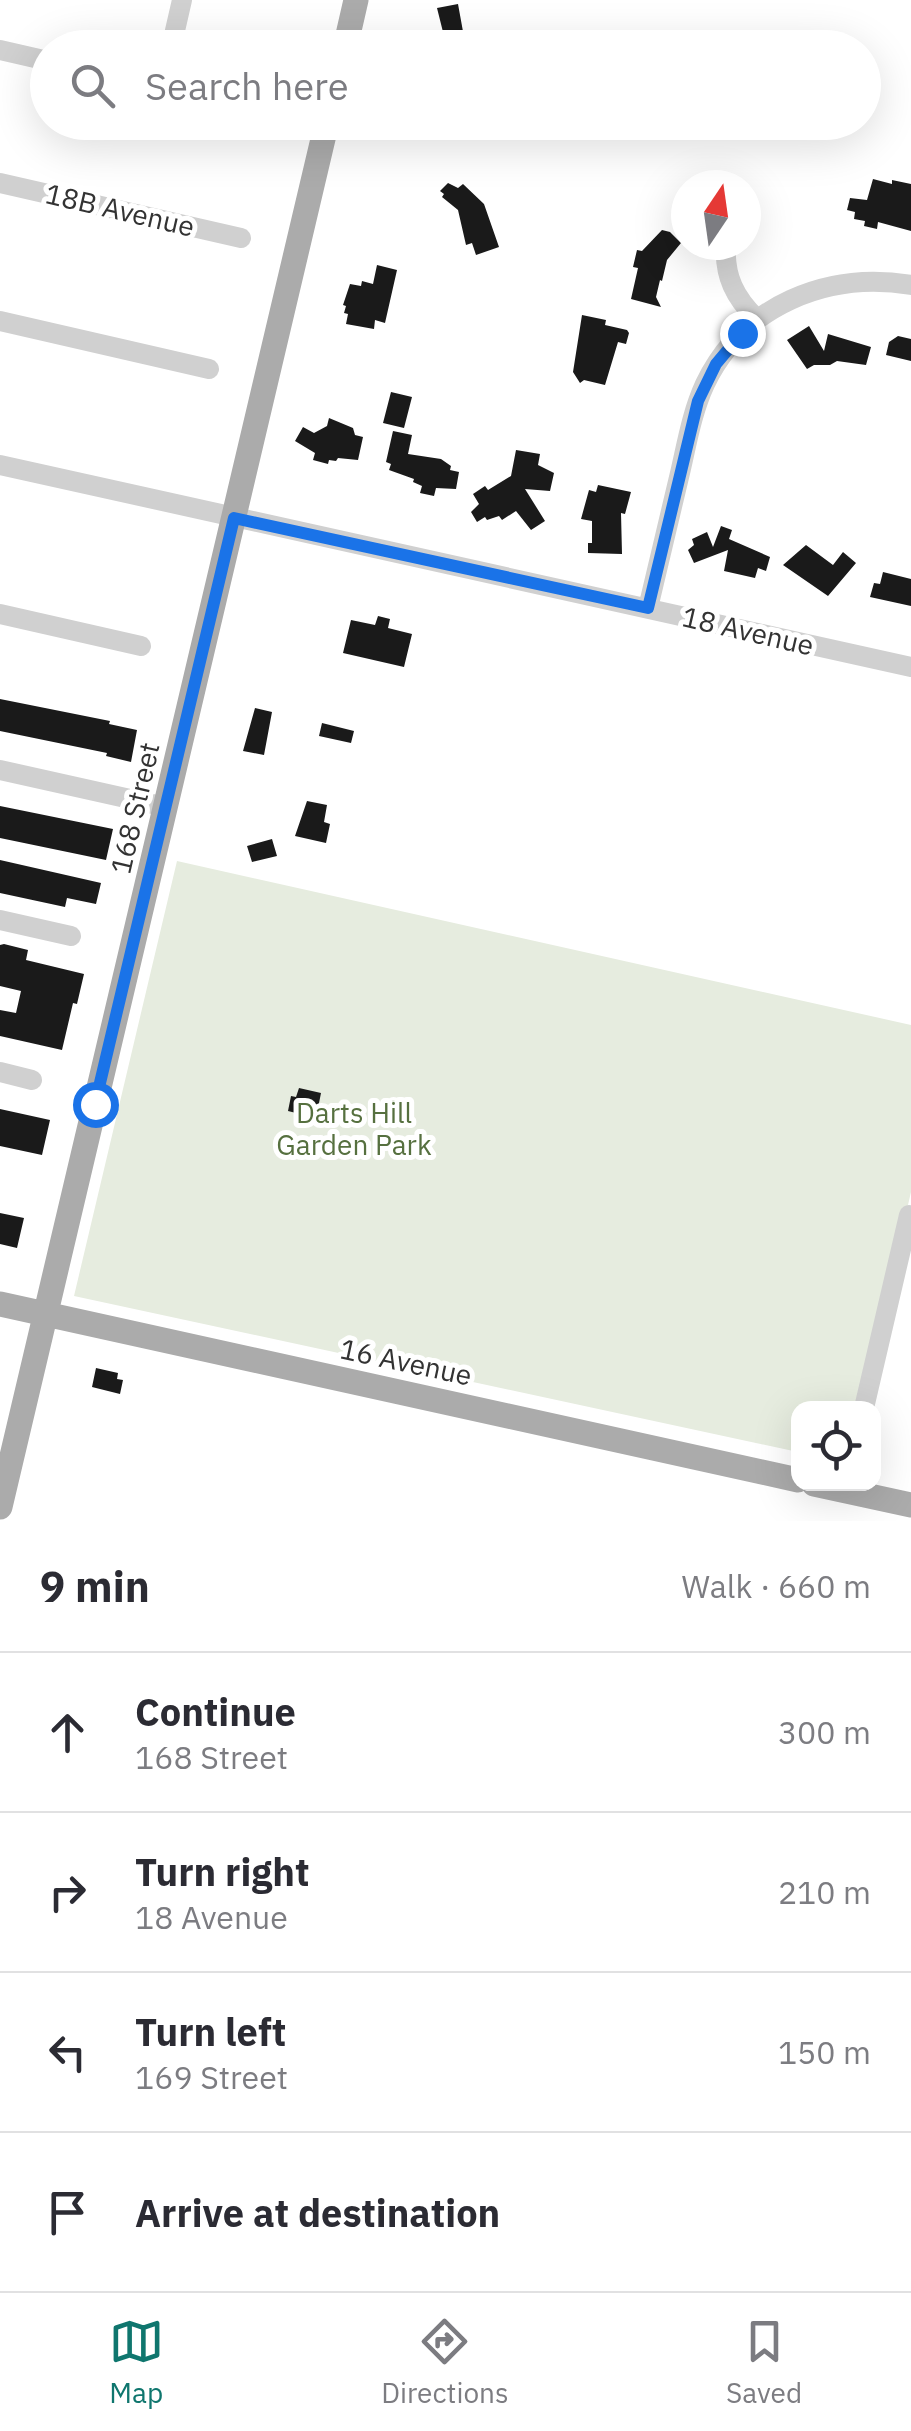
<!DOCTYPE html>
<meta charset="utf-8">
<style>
:root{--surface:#fff;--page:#f2f2f3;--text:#2b2b33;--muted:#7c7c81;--line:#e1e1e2;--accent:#0f766e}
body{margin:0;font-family:"IBM Plex Sans",sans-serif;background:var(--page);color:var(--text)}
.controls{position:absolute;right:30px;bottom:30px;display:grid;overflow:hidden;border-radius:20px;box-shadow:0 10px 40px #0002}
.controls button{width:90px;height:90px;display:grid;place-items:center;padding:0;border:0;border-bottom:2px solid var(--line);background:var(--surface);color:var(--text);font:50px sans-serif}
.compass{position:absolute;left:671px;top:170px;width:90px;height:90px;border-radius:50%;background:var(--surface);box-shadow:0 10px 40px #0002;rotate:13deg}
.stop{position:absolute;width:30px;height:30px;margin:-22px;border:8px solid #1a73e8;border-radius:50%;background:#fff}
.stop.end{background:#1a73e8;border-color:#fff;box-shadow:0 2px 10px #0008}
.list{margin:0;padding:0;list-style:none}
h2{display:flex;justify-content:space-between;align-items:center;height:130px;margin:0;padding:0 40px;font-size:42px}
h2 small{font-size:32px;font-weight:400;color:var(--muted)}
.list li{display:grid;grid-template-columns:65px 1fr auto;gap:30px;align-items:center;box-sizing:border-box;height:160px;padding:0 40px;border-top:2px solid var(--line)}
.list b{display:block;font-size:38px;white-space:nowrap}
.list p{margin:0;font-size:32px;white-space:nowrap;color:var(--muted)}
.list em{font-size:32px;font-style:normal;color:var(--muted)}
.icon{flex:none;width:55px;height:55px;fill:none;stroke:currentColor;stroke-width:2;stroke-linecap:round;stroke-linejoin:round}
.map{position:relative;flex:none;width:911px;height:1521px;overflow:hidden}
.search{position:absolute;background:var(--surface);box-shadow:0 10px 40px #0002;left:30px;right:30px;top:30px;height:110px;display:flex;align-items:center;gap:25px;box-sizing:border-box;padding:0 35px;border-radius:55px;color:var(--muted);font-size:38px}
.sheet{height:770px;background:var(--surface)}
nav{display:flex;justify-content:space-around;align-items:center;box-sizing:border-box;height:140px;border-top:2px solid var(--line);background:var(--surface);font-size:28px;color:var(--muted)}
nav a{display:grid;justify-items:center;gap:5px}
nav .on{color:var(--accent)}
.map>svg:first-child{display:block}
.green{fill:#e6ecdf}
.building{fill:#1a1a1a}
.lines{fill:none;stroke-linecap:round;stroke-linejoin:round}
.minor{stroke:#d0d0d0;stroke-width:20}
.major{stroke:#ababab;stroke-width:25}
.route{stroke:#1a73e8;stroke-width:12}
.labels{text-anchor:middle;stroke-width:10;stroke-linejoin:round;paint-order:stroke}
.street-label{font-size:28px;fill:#333;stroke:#fff}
.park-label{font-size:28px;fill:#56703f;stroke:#fff}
</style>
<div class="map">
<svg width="911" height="1521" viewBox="0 0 911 1521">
<rect width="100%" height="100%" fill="#fff"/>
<!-- green -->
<path class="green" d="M177 861 911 1025V1192L861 1408H798V1452L74 1296Z"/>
<!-- building -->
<path class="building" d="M458 4 466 48H447L437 8Z
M873 179 892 184V180L911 184V231L878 222 877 229 864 226 865 221 854 219 855 212 847 210 850 198 867 200Z
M448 183 458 188 463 184 484 204 499 247 476 255 472 243 466 245 458 210 442 197 444 194 440 191Z
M662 230 670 232 681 243 667 260 662 281 660 280 656 297 661 307 631 299 638 268 633 267 637 250 642 251Z
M377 265 397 270 385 323 375 320 374 329 346 324 348 314 344 313 346 306 343 305 350 284 361 286 362 281 373 284Z
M582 315 606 320 605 325 627 330 629 333 626 344 618 342 605 385 584 380 580 383 573 372Z
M809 326 824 351 828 334 871 347 866 365 837 361 830 365H814L807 369 787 340Z
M898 336 911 339V361L886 355 889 342Z
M391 392 412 397 404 428 383 423Z
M329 418 353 428 355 435 363 437 358 460 338 458 336 461 329 460 328 464 313 460 315 453 295 441 303 427 314 433 327 426Z
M393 431 412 435 408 454 441 459 451 466 450 470 459 472 456 489 436 488 434 496 420 493 422 486 413 482 414 479 389 470 391 464 386 462Z
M516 450 540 454 538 465 554 473 550 491 525 489 545 521 531 530 516 511 502 520 499 516 487 520 485 517 477 522 471 512 479 504 473 494 485 486 488 490 511 476Z
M598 485 631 492 625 514 621 513 622 554 588 553V543H592V521L581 519 589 490 596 492Z
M721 526 732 530 729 539 770 557 766 571 758 568 755 578 724 571 728 550 694 563 688 550 694 545 692 539 707 532 713 547Z
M806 545 833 565 843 552 856 563 828 596 783 565Z
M883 572 911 579V606L870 597 874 583 880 584Z
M378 616 390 619 388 628 412 634 404 667 343 653 351 620 375 625Z
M0 699 110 721 109 724 137 730 131 762 106 756 107 753 0 731Z
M255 708 272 712 264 755 243 751Z
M322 723 354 731 351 743 319 736Z
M307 801 327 805 324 822 330 824 326 843 295 836Z
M0 806 113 829 106 860 0 838Z
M272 839 277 856 252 862 247 846Z
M0 860 101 883 96 904 67 898 65 907 0 893Z
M4 944 28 950 26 960 84 974 77 1004 73 1003 62 1050 0 1036V1010L16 1013 21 991 0 986V945Z
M299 1088 321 1093 316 1118 288 1111 291 1096 296 1097Z
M0 1109 50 1120 42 1155 0 1146Z
M0 1213 24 1218 17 1248 0 1244Z
M96 1368 118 1373 117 1379 123 1380 120 1394 92 1387Z"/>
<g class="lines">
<!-- minor -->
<path class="minor" d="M171 48 182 0
M0 50 48 61
M0 183 241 238
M726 245C724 276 735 298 757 319
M0 321 209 369
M0 465 911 667
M648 608C659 563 669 518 680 473 687 443 692 412 705 384 743 305 828 271 911 285
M0 614 141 646
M0 770 166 807
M0 920 71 936
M0 1072 32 1080
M864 1408 909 1215"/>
<!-- major -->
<path class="major" d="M345 48 356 0
M0 1304 798 1480
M814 1484 911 1505
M0 1507 327 122"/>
</g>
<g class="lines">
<!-- route -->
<path class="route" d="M95 1104 234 518 648 608 698 401 716 364 742 333"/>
</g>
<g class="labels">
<!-- street labels -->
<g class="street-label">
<text transform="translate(120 210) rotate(13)" y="10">18B Avenue</text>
<text transform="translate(748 631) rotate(13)" y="10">18 Avenue</text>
<text transform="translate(135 808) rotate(-77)" y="10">168 Street</text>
<text transform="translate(406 1362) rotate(12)" y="10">16 Avenue</text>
</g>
<!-- park labels -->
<g class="park-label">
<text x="354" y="1123">Darts Hill<tspan x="354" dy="32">Garden Park</tspan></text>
</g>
</g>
</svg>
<div class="controls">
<button><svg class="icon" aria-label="locate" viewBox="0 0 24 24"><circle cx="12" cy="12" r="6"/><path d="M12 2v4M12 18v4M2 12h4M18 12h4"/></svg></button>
</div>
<svg class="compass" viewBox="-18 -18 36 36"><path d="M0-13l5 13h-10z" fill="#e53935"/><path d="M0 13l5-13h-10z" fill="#7c7c81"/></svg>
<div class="stop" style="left:95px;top:1104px"></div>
<div class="stop end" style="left:742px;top:333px"></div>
<div class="search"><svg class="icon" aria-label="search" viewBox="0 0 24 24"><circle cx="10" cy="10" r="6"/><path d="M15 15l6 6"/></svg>Search here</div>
</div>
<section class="sheet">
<h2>9 min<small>Walk · 660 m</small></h2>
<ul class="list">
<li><svg class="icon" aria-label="ahead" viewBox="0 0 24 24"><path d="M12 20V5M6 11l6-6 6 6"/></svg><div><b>Continue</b><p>168 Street</p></div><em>300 m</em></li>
<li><svg class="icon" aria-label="right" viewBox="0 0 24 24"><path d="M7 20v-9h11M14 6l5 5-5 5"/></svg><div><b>Turn right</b><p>18 Avenue</p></div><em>210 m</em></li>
<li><svg class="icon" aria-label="left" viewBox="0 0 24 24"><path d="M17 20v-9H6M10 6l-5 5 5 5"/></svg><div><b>Turn left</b><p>169 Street</p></div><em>150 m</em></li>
<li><svg class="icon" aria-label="arrive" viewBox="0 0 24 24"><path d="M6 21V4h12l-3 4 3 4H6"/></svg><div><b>Arrive at destination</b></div></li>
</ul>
</section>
<nav>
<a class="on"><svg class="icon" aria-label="map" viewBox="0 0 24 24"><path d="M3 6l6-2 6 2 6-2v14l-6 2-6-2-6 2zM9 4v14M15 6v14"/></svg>Map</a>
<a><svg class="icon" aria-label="directions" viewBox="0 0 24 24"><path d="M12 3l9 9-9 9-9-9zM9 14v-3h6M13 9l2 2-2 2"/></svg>Directions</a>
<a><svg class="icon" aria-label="saved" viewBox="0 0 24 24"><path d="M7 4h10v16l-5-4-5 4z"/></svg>Saved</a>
</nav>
